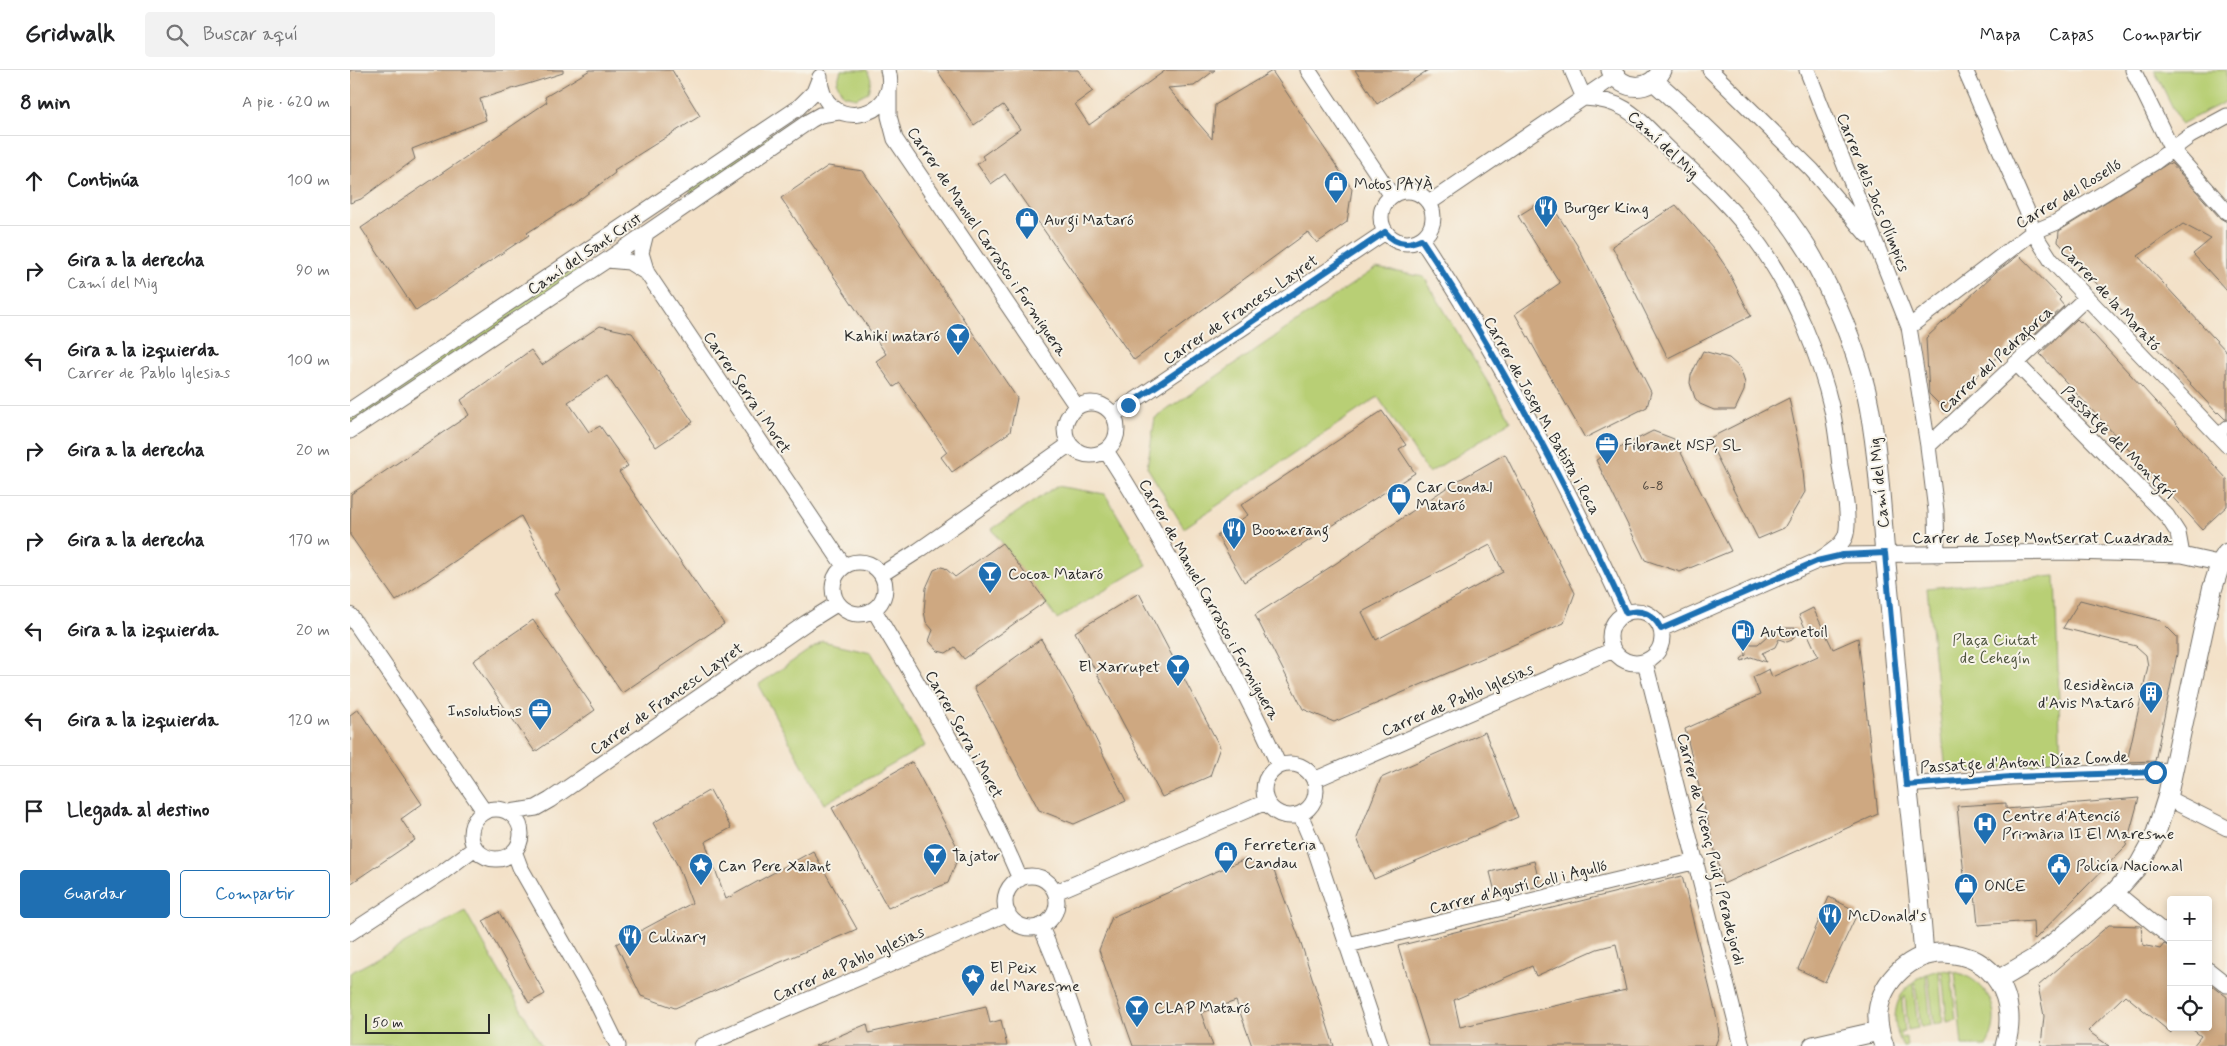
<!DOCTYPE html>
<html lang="es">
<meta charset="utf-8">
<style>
:root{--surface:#fff;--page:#f2f2f2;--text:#202124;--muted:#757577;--line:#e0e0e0;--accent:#1f6fb2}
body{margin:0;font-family:Mynerve,sans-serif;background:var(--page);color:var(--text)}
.controls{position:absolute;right:15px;bottom:15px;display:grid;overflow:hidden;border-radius:5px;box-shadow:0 2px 8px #0003}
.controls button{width:45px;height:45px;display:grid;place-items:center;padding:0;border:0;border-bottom:1px solid var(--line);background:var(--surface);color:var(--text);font:25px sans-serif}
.scale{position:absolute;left:15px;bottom:12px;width:125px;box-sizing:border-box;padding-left:5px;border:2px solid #2b2b2b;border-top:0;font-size:14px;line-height:18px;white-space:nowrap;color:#2b2b2b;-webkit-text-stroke:4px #f7f3e8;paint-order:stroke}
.stop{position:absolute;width:15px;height:15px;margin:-11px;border:4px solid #1f6fb2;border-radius:50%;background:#fff}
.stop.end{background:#1f6fb2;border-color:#fff;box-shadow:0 1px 5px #0008}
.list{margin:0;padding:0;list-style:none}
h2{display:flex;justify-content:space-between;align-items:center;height:65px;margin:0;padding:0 20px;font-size:21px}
h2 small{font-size:16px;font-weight:400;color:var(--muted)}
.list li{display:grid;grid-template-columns:32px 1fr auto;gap:15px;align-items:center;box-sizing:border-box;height:90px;padding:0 20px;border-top:1px solid var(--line)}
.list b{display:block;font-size:19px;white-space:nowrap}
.list p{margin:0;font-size:16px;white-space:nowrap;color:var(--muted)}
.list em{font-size:16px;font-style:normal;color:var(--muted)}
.actions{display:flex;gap:10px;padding:15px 20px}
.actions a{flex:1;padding:11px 0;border:1px solid var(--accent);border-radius:5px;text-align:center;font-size:18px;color:var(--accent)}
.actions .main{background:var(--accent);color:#fff}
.icon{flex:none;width:28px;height:28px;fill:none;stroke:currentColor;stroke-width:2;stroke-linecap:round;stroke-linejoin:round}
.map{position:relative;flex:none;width:1877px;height:976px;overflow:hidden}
header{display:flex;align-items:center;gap:30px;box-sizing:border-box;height:70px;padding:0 25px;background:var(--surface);border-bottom:1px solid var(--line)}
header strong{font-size:24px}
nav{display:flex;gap:28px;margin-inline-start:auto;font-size:18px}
.search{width:350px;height:45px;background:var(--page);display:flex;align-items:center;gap:12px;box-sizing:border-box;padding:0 18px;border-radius:5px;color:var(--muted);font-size:19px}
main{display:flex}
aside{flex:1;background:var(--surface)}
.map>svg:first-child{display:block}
.green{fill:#b8cf74;stroke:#727d50}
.building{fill:#cea881;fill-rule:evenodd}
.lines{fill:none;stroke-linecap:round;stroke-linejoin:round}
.pedestrian-casing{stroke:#716b62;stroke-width:13}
.minor-casing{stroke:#716b62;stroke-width:17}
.tertiary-casing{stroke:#716b62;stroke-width:21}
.pedestrian{stroke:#fff;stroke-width:11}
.minor{stroke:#fff;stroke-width:15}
.tertiary{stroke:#fff;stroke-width:19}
.route{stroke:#1f6fb2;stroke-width:6}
.labels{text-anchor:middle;stroke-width:4;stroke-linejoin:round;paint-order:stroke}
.number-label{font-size:14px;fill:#544a40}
.street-label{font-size:16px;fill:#2b2b2b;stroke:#f7f3e8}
.poi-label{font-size:16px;fill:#2b2b2b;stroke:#f7f3e8;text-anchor:start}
.park-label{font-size:16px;fill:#4e543d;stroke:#f7f3e8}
</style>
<header>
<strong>Gridwalk</strong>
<div class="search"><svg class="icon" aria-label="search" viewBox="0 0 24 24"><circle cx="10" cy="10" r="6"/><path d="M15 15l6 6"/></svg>Buscar aquí</div>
<nav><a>Mapa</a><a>Capas</a><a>Compartir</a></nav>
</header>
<main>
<aside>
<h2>8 min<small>A pie · 620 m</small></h2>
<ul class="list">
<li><svg class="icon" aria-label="ahead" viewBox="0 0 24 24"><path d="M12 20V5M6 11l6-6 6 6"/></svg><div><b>Continúa</b></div><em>100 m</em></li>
<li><svg class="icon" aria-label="right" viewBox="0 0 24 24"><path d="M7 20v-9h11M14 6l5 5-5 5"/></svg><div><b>Gira a la derecha</b><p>Camí del Mig</p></div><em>90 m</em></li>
<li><svg class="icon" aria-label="left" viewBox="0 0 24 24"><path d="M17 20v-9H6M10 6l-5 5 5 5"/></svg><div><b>Gira a la izquierda</b><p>Carrer de Pablo Iglesias</p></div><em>100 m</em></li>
<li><svg class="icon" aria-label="right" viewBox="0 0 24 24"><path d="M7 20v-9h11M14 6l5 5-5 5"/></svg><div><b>Gira a la derecha</b></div><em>20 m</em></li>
<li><svg class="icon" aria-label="right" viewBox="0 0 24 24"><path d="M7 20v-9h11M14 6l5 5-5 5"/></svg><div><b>Gira a la derecha</b></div><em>170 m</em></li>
<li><svg class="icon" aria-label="left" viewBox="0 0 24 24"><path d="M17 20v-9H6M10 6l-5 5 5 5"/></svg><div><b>Gira a la izquierda</b></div><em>20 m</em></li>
<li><svg class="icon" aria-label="left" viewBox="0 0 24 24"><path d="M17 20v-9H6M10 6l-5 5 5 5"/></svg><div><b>Gira a la izquierda</b></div><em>120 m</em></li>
<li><svg class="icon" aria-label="arrive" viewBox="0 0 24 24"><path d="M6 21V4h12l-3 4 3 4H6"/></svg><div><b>Llegada al destino</b></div></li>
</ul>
<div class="actions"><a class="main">Guardar</a><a>Compartir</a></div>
</aside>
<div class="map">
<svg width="1877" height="976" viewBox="0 0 1877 976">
<rect width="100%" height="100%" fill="#f7f3e8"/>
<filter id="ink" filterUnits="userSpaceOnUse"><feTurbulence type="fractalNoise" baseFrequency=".02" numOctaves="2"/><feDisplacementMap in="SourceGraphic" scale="10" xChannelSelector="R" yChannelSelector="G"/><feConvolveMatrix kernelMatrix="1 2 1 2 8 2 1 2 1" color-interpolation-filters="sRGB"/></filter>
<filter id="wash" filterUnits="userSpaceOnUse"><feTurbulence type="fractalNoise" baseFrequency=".0096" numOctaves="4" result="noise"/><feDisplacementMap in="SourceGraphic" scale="20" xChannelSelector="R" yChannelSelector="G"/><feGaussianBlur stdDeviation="1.12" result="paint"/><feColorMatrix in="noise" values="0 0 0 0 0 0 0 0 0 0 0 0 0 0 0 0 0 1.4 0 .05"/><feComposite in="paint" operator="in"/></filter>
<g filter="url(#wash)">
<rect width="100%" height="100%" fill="#f3e1c8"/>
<!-- green -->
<path class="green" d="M491 0H517L521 9 518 22 506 28 493 25 487 13Z
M1804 0H1877V31L1831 54Z
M456 39H460L461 43 342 124 340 123V119Z
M225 197 228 200 227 203 0 357V346Z
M1026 198 1074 207 1161 351 1079 403 1028 327 834 458 797 397 805 348Z
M707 416 755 424 797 495 707 549 642 459Z
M1705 506 1711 694 1596 702 1577 518Z
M472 571 521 582 575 676 474 734 408 615Z
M115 841 192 976H0V903Z
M1590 900C1632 901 1658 938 1636 976H1612L1605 902 1601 901 1606 950 1597 952 1592 902H1589L1593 952 1584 955 1578 905 1576 906 1581 955 1571 957 1565 913 1563 914 1568 958 1558 960 1555 926 1552 930 1555 961 1550 962 1552 968 1556 967 1557 976H1553C1533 941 1553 907 1590 900Z"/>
<g id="blocks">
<!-- building -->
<path class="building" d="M0 0H213V3L130 29 136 50 62 79 65 89 11 129 0 133Z
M240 0H322L350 46 264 100 265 103 233 127 177 163 179 165 66 241 11 158 197 32 195 27Z
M587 0H728L743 21 725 34 739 55 816 0H865L844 16 818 18 862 69 865 35 922 1 1002 119 997 152 967 173 958 162 784 290 655 104 641 114 627 94 634 89 632 86 670 59 653 35 624 55Z
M1005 0H1078L1027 34Z
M1819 93 1822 94 1870 148 1877 152V221L1843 184 1861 169 1833 154 1788 186 1877 282V349H1875L1868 342 1867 343 1708 172 1709 161Z
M478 96 513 101 667 328 660 362 602 402 591 387 597 382 550 313 544 317 526 291 536 284 431 128Z
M1197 128 1227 175 1301 322 1297 337 1235 368 1165 244 1210 213 1168 146Z
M1326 135 1363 178 1376 197 1401 246 1318 288 1262 176Z
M1669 185 1711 228 1709 230 1714 236 1677 271 1671 265 1593 338 1579 324 1576 268 1646 202Z
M1727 249 1730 252 1731 251 1877 409V436L1852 459 1690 284Z
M250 256 282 263 343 352 306 377 257 306 218 332 239 362 250 356 278 396 269 402 374 554 272 623 204 524 210 520 171 446 46 531 0 465 1 424 119 345 111 330 181 280 192 295Z
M1353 281 1379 288 1390 298 1395 313 1394 321 1385 340H1364L1350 334 1345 328 1340 313 1341 305Z
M1439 328 1452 391 1455 422 1434 458 1408 469 1358 369Z
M1032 341 1056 375 1049 379 1065 403 894 512 867 465 898 445 891 435Z
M1303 361 1324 369 1381 481 1330 502 1295 490 1246 390Z
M1155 384 1225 523 1214 553 984 652 953 639 905 545 985 494 1102 414ZM1140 475 1153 502 1026 570 1012 542Z
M652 473 696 531 614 589 605 577 596 583 588 581 579 571 583 560 576 552 574 541 576 518 584 500 591 497 595 498 605 507Z
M789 523 870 677 860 706 812 727 725 562Z
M1730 530 1811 551 1827 567V584L1805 691 1777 692 1798 596 1796 585 1786 576 1713 558Z
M1463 538 1483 579 1508 568 1528 744 1373 814 1335 659 1410 625 1403 607 1419 599 1422 607 1468 586 1449 545Z
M183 550 245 640 185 682 123 591Z
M1434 558H1448L1442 570 1437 572 1429 569 1425 577 1412 583 1416 592 1401 587 1392 591 1391 589 1396 585 1395 577 1399 574H1408L1417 566 1426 565Z
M691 569 736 649 776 731 724 754 689 740 624 617Z
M8 639 72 734 51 749 65 770 0 814V645Z
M1135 662 1168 747 1024 809 1007 768 1031 708Z
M562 692 610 782 598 813 538 838 482 738Z
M360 720 381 758 355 772 376 829 463 781 507 859 325 938 291 926 266 874 342 833 328 796 303 753Z
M1789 728 1776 776 1684 870 1683 851 1628 855 1624 814 1615 815 1607 736 1656 733V739Z
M895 789 924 801 951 873 984 976H902L886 931 851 943 863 976H783L749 880 762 847Z
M1184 791 1190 816 1146 826 1140 802Z
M1332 806 1367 948 1369 965 1365 976H1079L1048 876ZM1266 874 1276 920 1110 957 1104 930 1182 896 1186 906 1247 879Z
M1479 827 1508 842 1475 912 1448 899Z
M149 842 195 924 179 933 133 851Z
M1759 855 1791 856 1793 875 1810 879 1814 874 1821 877V963L1775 925 1738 961 1759 976H1691L1694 946 1688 916Z
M1858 912 1877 927V976H1843L1851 966 1839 957H1858Z
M636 936 640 953 651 950 657 976H465L517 954 519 963Z"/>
</g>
</g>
<g filter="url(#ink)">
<use href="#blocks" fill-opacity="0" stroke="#716b62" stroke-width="1"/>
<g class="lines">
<!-- pedestrian casing -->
<g class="pedestrian-casing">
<path id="pedestrian" d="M1868 365 1877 356"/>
</g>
<!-- minor casing -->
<g class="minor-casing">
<path id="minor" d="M958 0 1042 126
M1222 0 1234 28C1280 30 1290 52 1321 81 1353 110 1386 141 1411 177 1444 225 1469 284 1482 340 1486 358 1488 377 1490 396 1493 411 1501 453 1495 467 1490 478 1476 485 1467 491
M1360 0 1462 100 1517 165
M1457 0 1559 257 1578 376 1586 441 1587 485
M1615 0 1677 141 1683 162 1701 190 1877 375
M1783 0 1822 80 1877 142
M470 7C471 65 552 50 538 0
M539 18V46L545 69 727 337
M1031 147a26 26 0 1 1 52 0a26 26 0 1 1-52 0Z
M1079 133 1264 7
M296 163 291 183 297 203
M1071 169C1149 286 1217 415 1276 543
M257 190 279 192 297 203 494 496
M1559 257 1683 162 1705 153 1805 92 1840 66 1877 46
M1666 293 1817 446 1828 463 1832 485
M715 359a26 26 0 1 1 52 0a26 26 0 1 1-52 0Z
M0 340 448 38 464 22 470 7
M763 345 1035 162
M0 361 257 190 461 50 470 45 489 42
M1578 376 1736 228
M756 381C782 420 805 461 828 503 864 566 900 629 929 696
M483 518a26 26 0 1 1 52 0a26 26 0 1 1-52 0Z
M532 504 568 481 720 374
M524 540C575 627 631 715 670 809
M1260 567a26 26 0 1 1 52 0a26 26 0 1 1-52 0Z
M0 545 134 741
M1311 559 1467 491 1493 485 1721 482 1832 485 1877 495
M1295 592 1392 976
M914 720a26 26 0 1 1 52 0a26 26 0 1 1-52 0Z
M964 710 1263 580
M1556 715 1661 707 1823 700
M1817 728 1877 758
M121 764a25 25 0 1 1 50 0a25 25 0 1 1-50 0Z
M160 742 186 738 200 730 456 553 488 533
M950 744 965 779 1031 976
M164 781 170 797 244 927 268 976
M655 832a26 26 0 1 1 52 0a26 26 0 1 1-52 0Z
M706 822 916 732
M1765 822 1821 868
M691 857 706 893 735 976
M0 863 93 802 125 778
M998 875 1347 791
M1858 900 1877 915
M352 976 658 843"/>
</g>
<!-- tertiary casing -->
<g class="tertiary-casing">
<path id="tertiary" d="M1261 0C1273 22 1300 22 1312 0
M1304 11C1360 61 1418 115 1458 180 1483 223 1504 272 1516 321 1527 371 1530 422 1534 473 1539 523 1544 574 1548 625 1556 712 1568 799 1574 886
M1648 910 1687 887 1765 822 1789 795 1805 766 1817 728 1862 520 1871 492 1877 483
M1463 976 1529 961
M1534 976C1530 965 1527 954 1528 942 1532 910 1562 882 1594 883 1646 885 1669 930 1655 976"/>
</g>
<!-- pedestrian -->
<use href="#pedestrian" class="pedestrian"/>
<!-- minor -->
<use href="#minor" class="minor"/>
<!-- tertiary -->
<use href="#tertiary" class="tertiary"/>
</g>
</g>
<g class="lines" filter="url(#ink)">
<!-- route -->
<path class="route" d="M778 335 1035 162C1045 174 1057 176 1071 169 1150 287 1216 414 1276 543 1292 539 1303 543 1311 559L1467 491 1493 485 1535 483 1556 715 1661 707 1805 702"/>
</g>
<!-- icons -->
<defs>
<g id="shop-pin" transform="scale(1.25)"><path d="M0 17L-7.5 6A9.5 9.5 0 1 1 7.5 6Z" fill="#1f6fb2" stroke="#f7f3e8"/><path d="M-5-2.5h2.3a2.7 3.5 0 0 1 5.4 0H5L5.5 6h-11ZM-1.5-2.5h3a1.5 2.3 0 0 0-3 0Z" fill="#fff"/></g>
<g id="restaurant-pin" transform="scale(1.25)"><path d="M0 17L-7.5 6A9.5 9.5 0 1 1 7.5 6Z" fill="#1f6fb2" stroke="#f7f3e8"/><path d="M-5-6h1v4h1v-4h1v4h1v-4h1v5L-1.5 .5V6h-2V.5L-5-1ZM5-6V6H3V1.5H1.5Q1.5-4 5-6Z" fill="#fff"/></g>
<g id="bar-pin" transform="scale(1.25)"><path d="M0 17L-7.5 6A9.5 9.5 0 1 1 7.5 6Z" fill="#1f6fb2" stroke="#f7f3e8"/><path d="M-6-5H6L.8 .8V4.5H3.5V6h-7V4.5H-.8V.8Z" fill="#fff"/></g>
<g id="office-pin" transform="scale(1.25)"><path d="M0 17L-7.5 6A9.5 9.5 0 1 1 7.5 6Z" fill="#1f6fb2" stroke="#f7f3e8"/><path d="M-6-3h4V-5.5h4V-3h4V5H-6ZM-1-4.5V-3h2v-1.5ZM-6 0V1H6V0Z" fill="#fff"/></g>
<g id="fuel-pin" transform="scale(1.25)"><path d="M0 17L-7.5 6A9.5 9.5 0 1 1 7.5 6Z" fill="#1f6fb2" stroke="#f7f3e8"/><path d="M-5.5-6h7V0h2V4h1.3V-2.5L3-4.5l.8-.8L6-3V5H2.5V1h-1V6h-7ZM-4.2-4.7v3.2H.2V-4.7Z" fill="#fff"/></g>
<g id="building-pin" transform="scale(1.25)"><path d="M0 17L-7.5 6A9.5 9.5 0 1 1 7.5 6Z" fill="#1f6fb2" stroke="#f7f3e8"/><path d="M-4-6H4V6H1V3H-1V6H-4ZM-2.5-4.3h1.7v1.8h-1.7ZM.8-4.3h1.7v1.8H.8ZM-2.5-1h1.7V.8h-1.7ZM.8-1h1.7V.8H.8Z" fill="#fff"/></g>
<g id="hospital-pin" transform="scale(1.25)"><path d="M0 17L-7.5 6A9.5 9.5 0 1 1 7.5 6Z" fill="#1f6fb2" stroke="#f7f3e8"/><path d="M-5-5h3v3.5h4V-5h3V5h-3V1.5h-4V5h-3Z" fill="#fff"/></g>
<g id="sight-pin" transform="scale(1.25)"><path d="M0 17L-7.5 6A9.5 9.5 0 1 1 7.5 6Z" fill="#1f6fb2" stroke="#f7f3e8"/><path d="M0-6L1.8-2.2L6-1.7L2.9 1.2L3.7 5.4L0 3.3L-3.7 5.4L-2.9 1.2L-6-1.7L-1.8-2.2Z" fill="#fff"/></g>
<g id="civic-pin" transform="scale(1.25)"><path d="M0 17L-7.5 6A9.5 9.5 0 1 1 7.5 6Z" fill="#1f6fb2" stroke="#f7f3e8"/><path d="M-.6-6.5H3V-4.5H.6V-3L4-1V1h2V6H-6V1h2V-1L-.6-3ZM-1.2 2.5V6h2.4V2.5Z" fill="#fff"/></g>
</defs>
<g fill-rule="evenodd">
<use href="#shop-pin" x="986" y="113"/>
<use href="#restaurant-pin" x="1196" y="137"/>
<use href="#shop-pin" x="677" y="149"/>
<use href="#bar-pin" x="608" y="265"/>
<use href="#office-pin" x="1257" y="374"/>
<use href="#shop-pin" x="1049" y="425"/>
<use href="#restaurant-pin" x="884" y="459"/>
<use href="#bar-pin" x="640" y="503"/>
<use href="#fuel-pin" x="1393" y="561"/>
<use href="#bar-pin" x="828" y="596"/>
<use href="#building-pin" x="1801" y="623"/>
<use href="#office-pin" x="190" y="640"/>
<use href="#hospital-pin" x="1635" y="754"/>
<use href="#shop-pin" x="876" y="783"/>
<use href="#bar-pin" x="585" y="785"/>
<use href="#sight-pin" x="351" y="795"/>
<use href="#civic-pin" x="1709" y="795"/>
<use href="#shop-pin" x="1616" y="815"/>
<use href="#restaurant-pin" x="1480" y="845"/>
<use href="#restaurant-pin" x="280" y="866"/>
<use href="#sight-pin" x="623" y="906"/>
<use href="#bar-pin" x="787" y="937"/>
</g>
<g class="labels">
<!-- number labels -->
<g class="number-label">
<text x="1303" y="420">6-8</text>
</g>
<!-- street labels -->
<g class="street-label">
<text transform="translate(1314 74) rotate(43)" y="6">Camí del Mig</text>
<text transform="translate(1524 122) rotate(68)" y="6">Carrer dels Jocs Olímpics</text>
<text transform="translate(1718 123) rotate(-31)" y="6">Carrer del Roselló</text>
<text transform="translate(638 171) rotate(56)" y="6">Carrer de Manuel Carrasco i Formiguera</text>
<text transform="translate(234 183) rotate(-34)" y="6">Camí del Sant Crist</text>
<text transform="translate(1761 227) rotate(47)" y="6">Carrer de la Marató</text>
<text transform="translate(890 239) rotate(-34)" y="6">Carrer de Francesc Layret</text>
<text transform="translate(1645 289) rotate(-43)" y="6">Carrer del Pedraforca</text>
<text transform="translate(398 322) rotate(56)" y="6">Carrer Serra i Moret</text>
<text transform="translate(1193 345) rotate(61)" y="6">Carrer de Josep M. Batista i Roca</text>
<text transform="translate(1769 372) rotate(45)" y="6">Passatge del Montgrí</text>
<text transform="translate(1528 413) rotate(-96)" y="6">Camí del Mig</text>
<text x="1692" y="473">Carrer de Josep Montserrat Cuadrada</text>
<text transform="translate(860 529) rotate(61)" y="6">Carrer de Manuel Carrasco i Formiguera</text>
<text transform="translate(316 628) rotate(-35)" y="6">Carrer de Francesc Layret</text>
<text transform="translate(1107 629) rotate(-23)" y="6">Carrer de Pablo Iglesias</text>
<text transform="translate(615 664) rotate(61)" y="6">Carrer Serra i Moret</text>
<text transform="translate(1674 691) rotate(-3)" y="6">Passatge d'Antoni Díaz Conde</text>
<text transform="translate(1362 779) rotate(76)" y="6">Carrer de Vicenç Puig i Peradejordi</text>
<text transform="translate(1168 816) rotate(-14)" y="6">Carrer d'Agustí Coll i Agulló</text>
<text transform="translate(498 893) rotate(-24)" y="6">Carrer de Pablo Iglesias</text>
</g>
<!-- poi labels -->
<g class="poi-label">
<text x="1004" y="119">Motos PAYÀ</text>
<text x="1214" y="143">Burger King</text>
<text x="694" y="155">Aurgi Mataró</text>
<text x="590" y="271" text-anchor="end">Kahiki mataró</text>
<text x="1274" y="380">Fibranet NSP, SL</text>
<text x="1066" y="422">Car Condal<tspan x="1066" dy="18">Mataró</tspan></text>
<text x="902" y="465">Boomerang</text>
<text x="658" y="509">Cocoa Mataró</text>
<text x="1410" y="567">Autonetoil</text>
<text x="810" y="602" text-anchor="end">El Xarrupet</text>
<text x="1784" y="620" text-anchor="end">Residència<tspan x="1784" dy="18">d'Avis Mataró</tspan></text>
<text x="172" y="646" text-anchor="end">Insolutions</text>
<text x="1652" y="751">Centre d'Atenció<tspan x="1652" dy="18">Primària II El Maresme</tspan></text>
<text x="894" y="780">Ferreteria<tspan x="894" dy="18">Candau</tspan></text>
<text x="602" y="791">Tajator</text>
<text x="368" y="801">Can Pere Xalant</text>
<text x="1726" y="801">Policía Nacional</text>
<text x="1634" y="821">ONCE</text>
<text x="1498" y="851">McDonald's</text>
<text x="298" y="872">Culinary</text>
<text x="640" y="903">El Peix<tspan x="640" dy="18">del Maresme</tspan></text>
<text x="804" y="943">CLAP Mataró</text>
</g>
<!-- park labels -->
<g class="park-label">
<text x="1645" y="575">Plaça Ciutat<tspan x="1645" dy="18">de Cehegín</tspan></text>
</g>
</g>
</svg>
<div class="controls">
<button>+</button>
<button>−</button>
<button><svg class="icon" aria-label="locate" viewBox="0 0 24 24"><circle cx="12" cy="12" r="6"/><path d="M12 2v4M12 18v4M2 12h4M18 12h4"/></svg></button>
</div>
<div class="scale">50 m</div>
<div class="stop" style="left:1805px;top:702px"></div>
<div class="stop end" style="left:778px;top:335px"></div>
</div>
</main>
